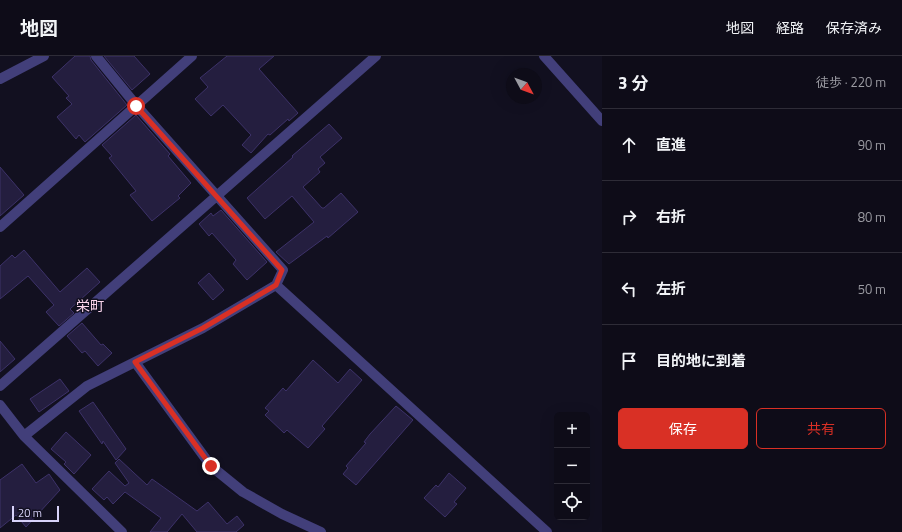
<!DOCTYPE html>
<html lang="ja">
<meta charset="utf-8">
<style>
:root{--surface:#0e0c18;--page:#171521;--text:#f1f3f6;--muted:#9b9ba2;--line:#2e2c37;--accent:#d93025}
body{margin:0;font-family:"Titillium Web","Noto Sans JP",sans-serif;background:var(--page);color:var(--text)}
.controls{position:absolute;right:12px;bottom:12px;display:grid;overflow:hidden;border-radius:6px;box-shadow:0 4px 16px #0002}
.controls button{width:36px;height:36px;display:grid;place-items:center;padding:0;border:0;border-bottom:1px solid var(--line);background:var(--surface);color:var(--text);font:20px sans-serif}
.compass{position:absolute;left:506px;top:12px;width:36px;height:36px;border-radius:50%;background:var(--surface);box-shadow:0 4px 16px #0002;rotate:131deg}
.scale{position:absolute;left:12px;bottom:10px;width:47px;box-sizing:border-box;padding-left:4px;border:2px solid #d8d3fa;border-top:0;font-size:11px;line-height:14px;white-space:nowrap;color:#d8d3fa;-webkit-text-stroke:3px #121020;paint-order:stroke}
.stop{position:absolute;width:12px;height:12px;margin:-9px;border:3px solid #d93025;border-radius:50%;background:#fff}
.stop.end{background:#d93025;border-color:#fff;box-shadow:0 1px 4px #0008}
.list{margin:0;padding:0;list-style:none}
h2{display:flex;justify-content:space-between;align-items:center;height:52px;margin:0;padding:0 16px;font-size:17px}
h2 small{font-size:13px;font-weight:400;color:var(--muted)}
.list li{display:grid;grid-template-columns:26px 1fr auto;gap:12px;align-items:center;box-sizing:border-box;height:72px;padding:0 16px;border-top:1px solid var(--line)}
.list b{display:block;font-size:15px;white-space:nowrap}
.list em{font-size:13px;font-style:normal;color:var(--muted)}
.actions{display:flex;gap:8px;padding:12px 16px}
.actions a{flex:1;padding:9px 0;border:1px solid var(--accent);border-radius:6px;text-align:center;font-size:14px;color:var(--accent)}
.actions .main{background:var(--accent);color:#fff}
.icon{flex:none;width:22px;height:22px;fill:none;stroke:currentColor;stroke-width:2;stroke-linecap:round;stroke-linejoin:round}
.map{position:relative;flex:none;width:602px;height:476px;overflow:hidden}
header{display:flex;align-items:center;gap:24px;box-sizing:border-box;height:56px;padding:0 20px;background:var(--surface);border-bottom:1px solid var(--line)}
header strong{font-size:19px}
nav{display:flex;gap:22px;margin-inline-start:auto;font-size:14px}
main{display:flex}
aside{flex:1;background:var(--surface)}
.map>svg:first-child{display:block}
.building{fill:#241e3f;stroke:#3d3269}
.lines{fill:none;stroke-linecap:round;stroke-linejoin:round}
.minor{stroke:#423f7a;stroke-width:10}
.tertiary{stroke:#423f7a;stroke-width:10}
.route{stroke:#d93025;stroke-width:5}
.labels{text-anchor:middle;stroke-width:3;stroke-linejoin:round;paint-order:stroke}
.quarter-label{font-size:14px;fill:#fbd5ed;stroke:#121020}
</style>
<header>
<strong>地図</strong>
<nav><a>地図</a><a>経路</a><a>保存済み</a></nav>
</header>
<main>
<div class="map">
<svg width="602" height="476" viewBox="0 0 602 476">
<rect width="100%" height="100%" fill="#121020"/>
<!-- building -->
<path class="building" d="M75 0H90L91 4 127 49 85 86 79 79 76 83 57 61 72 48 66 42 69 40 52 21Z
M104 0H134L150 18 132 34Z
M227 0H274L259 13 298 57 289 65 288 63 270 79 268 78 251 97 242 89 251 79 223 49 211 60 195 43 208 31 200 22Z
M136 59 170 98 168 100 191 127 178 140 180 142 152 165 130 139 136 135 109 102 112 100 102 89Z
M329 68 342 82 320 101 325 107 318 113 320 116 303 131 322 152H324L341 137 358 156 328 182 327 180 289 208 276 196 314 166 292 140 265 163 247 142 293 101 292 100Z
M0 111 24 139 0 160Z
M221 154 267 206 247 224 233 208 236 204 212 177 209 180 199 168 211 157 213 160Z
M24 194 60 236 87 212 100 226 70 253 74 257 59 270 46 256 54 249 28 220 0 243V210L12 199 15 202Z
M209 217 224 234 213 244 198 227Z
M82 267 101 289 103 288 112 297 98 310 85 295 82 297 67 280Z
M0 285 15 303 0 316Z
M313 304 338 327 350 313 362 324 322 370 325 373 308 392 287 374 284 377 265 359 269 355 265 352 283 332 286 335Z
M60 323 69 335 39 356 30 343Z
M93 346 126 393 116 404 103 385 102 388 79 355Z
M396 350 413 364 356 429 343 418 348 412 346 410 366 387 364 386 370 378Z
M66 376 91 399 74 418 64 408 66 406 51 393Z
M119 403 147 429 152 423 197 455 208 446 227 468 237 460 244 469 236 476H197L182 458 167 476H150L161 462 125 436 113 448 107 441 104 444 92 433 109 415 125 430 129 427 115 407Z
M22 408 36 427 49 418 60 434 26 471 16 459 0 472V424Z
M449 417 466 432 454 446 457 448 445 461 424 442 436 429 438 431Z"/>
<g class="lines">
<!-- minor -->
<path class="minor" d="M0 23 44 0
M0 171 192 0
M276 229 547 476
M135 306 211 410 243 436 282 458 321 476
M0 330 376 0
M0 349 24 380 122 476
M24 380 87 330 203 272 276 229 283 214 136 49 96 0"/>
<!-- tertiary -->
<path class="tertiary" d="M544 0 602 65"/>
</g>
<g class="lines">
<!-- route -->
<path class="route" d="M136 50 282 214 276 229 203 272 135 306 211 410"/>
</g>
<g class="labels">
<!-- quarter labels -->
<g class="quarter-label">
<text x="90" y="255">栄町</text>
</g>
</g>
</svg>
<div class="controls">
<button>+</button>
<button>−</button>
<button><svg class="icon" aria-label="locate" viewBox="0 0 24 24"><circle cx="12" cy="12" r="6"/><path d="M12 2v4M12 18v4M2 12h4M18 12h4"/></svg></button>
</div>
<svg class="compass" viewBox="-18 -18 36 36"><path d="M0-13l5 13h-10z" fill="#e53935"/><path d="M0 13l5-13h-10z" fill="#9b9ba2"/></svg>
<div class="scale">20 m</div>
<div class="stop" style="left:136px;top:50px"></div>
<div class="stop end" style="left:211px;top:410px"></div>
</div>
<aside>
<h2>3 分<small>徒歩 · 220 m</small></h2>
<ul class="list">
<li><svg class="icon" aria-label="ahead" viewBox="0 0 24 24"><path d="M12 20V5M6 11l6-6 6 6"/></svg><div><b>直進</b></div><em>90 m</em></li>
<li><svg class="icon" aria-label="right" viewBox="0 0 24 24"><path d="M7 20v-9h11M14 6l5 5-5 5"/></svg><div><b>右折</b></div><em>80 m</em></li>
<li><svg class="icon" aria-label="left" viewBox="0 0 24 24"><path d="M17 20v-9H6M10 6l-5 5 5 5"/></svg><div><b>左折</b></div><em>50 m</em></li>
<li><svg class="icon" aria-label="arrive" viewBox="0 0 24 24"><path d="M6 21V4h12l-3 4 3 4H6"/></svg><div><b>目的地に到着</b></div></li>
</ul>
<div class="actions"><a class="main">保存</a><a>共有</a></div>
</aside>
</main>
